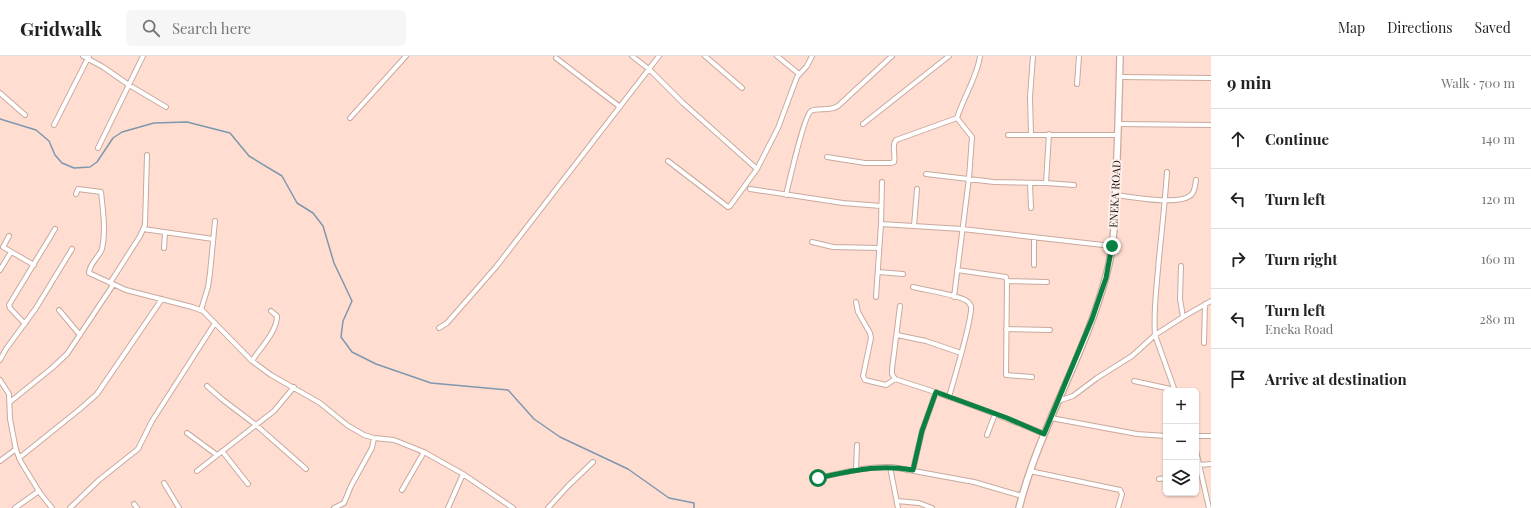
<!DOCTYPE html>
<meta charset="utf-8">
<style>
:root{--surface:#fff;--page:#f6f6f6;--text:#222;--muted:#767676;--line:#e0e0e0}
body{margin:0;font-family:"Playfair Display",serif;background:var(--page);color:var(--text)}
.controls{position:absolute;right:12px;bottom:12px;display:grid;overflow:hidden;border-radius:6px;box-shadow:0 1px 3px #0004}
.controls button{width:36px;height:36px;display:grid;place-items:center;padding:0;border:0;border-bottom:1px solid var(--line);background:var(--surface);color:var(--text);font:20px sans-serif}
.stop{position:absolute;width:12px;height:12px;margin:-9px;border:3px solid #0b8043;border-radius:50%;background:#fff}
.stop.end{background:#0b8043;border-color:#fff;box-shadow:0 1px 4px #0008}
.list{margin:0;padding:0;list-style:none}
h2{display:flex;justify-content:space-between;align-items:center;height:52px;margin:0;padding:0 16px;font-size:17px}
h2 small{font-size:13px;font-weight:400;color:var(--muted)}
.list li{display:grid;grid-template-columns:26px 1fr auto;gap:12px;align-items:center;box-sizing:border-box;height:60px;padding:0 16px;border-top:1px solid var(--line)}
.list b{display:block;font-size:15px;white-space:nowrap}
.list p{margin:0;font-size:13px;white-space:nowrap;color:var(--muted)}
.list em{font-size:13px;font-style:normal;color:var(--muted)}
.icon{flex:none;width:22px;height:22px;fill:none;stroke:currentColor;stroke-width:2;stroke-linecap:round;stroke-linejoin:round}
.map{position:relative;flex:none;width:1211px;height:452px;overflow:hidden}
header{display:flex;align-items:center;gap:24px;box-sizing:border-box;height:56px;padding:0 20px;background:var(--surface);border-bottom:1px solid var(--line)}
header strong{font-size:19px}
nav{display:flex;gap:22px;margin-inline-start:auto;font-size:14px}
.search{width:280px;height:36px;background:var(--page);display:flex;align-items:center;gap:10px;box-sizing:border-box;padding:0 14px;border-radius:6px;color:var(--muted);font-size:15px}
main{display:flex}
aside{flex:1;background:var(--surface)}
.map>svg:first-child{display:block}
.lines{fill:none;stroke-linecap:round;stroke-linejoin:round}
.stream{stroke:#7d97ae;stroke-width:1.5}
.minor-casing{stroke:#c8a99d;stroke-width:6}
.secondary-casing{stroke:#c8a99d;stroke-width:8}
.minor{stroke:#fff;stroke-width:4}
.secondary{stroke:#fff;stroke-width:5.5}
.route{stroke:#0b8043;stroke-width:5}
.labels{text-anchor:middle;stroke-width:4;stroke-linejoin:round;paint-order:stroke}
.street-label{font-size:11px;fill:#180e0a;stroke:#fdf0eb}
</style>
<header>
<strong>Gridwalk</strong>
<div class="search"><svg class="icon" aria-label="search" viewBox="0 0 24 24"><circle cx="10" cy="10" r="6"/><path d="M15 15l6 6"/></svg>Search here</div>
<nav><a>Map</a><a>Directions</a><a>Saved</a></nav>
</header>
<main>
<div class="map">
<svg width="1211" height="452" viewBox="0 0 1211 452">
<rect width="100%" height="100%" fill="#ffded1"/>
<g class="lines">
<!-- stream -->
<path class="stream" d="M0 63 36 74 49 85 55 99 62 107 74 112 90 111 97 106 113 82 122 76 154 67 187 66 230 77 249 100 282 120 297 147 313 157 323 170 334 207 352 245 343 265 341 281 352 296 376 308 431 327 508 334 534 363 560 381 628 413 669 442 694 447V452"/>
<!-- minor casing -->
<g class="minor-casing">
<path id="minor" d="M83 0 103 11 129 29 166 51
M632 0 650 14 683 47 757 113
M705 0 742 32
M777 0 799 18
M556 2 620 51
M1119 21 1211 22
M1077 28 1079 0
M0 37 25 59
M350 62 406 0
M957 62C963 42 978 19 980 0
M863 68 949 0
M1118 68 1211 69
M54 69 89 0
M1031 78 1030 41 1033 0
M1008 79H1118
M98 92 143 0
M827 101 865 107H891L894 106C896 98 891 90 896 84L957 62
M668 105 728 151 730 150 757 113 778 72 797 21 807 10 812 0
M1167 116C1165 145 1162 173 1159 202 1157 228 1153 254 1155 279L1175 335
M926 118 994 126 1046 127 1049 78
M1030 127 1031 152
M1046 127 1074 129
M750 133 843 147 881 150
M76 138 78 133 101 136C103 154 106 175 102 193 99 201 89 208 89 217L126 234 192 251 203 255 252 305 271 319 320 347 347 369 364 379 374 382 394 384 424 396
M786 139C789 127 804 59 811 55 819 51 829 56 838 50L892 0
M1116 139C1132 141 1179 150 1191 139 1195 136 1195 129 1196 124
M881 168 962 173 1112 190
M914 170 917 133
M143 173 213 183
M9 180 3 191 34 209
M812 186 833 191 879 192
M164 192 165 177
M1034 209V181
M1181 210 1180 243 1183 261
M0 214 11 196
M957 214 1006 221 1007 225 1006 319 1032 321
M878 216 903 218
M1007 225 1047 226
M110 227 140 180 145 169 147 99
M913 231C925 234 959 239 967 245 969 246 970 249 971 250 973 262 953 326 949 341
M876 241 881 168 882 126
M954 241 969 122 972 81 957 62
M856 246 858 256 870 277 871 282 863 320 865 324 886 329 895 323
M59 254 80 279
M201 254 208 231 210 217 215 165
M25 268 10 252 9 249 55 173
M439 272 447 267 496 211 659 0
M1006 273 1050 274
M897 279 926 285 961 297
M1204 287 1205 248
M0 304 6 293 36 252 72 193
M252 305C260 292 277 276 277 260L271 255
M895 323C946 339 995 357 1044 378
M895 323 892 318V313L900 250
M0 324 9 338 10 363 16 394 21 406 40 437 52 452
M1134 325 1175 334
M207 330 223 344 256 369 306 413
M1058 345 1073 340 1097 322 1132 300 1155 279 1183 261 1211 245
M10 346 52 312 67 298 113 229
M1051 362 1137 378 1166 380
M187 377 217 399
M987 379 995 358
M1196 380H1211
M222 395 248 428
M1196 395 1209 452
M19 402 80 353 97 338 162 243
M0 405 16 393
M1199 409 1211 408
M890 411 898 452
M856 414 857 389
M913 414 922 375 936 336
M197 415 274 355 294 331
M1030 415 1120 434 1122 438 1118 452
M817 422C842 417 867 410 892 411L974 426 1022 440
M1159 423 1166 422
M164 427 179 452
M402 434 424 396 463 418 513 452
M897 445 919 447 932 452
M134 448 137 452
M15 452 39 435
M70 452 99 424 138 393 152 365 215 267
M334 452 344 447 351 430 372 392 374 382
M448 452 463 418
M548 452 568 430 593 406"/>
</g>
<!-- secondary casing -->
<g class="secondary-casing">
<path id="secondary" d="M1019 452C1039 372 1085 300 1106 220 1115 189 1115 156 1116 124 1118 83 1119 41 1120 0"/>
</g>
<!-- minor -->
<use href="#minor" class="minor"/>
<!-- secondary -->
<use href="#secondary" class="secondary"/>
</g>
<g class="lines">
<!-- route -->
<path class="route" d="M818 422C852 415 878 408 913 414L922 375 936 336 1007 362 1044 378 1092 263 1106 222 1112 190"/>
</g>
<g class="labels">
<!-- street labels -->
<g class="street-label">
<text transform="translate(1115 138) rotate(-87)" y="4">ENEKA ROAD</text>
</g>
</g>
</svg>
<div class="controls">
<button>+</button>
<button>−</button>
<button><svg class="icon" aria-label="layers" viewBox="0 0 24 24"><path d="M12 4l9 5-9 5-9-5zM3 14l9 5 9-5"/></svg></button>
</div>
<div class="stop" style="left:818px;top:422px"></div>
<div class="stop end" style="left:1112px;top:190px"></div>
</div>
<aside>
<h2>9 min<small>Walk · 700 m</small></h2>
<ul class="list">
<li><svg class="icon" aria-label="ahead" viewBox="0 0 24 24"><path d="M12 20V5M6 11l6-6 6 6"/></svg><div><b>Continue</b></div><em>140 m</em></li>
<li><svg class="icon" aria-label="left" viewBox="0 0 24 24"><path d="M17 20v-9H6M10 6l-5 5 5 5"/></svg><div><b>Turn left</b></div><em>120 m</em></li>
<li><svg class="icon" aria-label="right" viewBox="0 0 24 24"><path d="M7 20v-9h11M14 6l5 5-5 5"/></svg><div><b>Turn right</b></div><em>160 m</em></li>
<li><svg class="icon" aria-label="left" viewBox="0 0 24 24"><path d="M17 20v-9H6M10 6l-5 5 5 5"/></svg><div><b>Turn left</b><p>Eneka Road</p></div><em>280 m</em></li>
<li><svg class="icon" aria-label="arrive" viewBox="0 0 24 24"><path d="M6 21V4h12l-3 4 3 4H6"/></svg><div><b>Arrive at destination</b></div></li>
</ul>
</aside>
</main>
